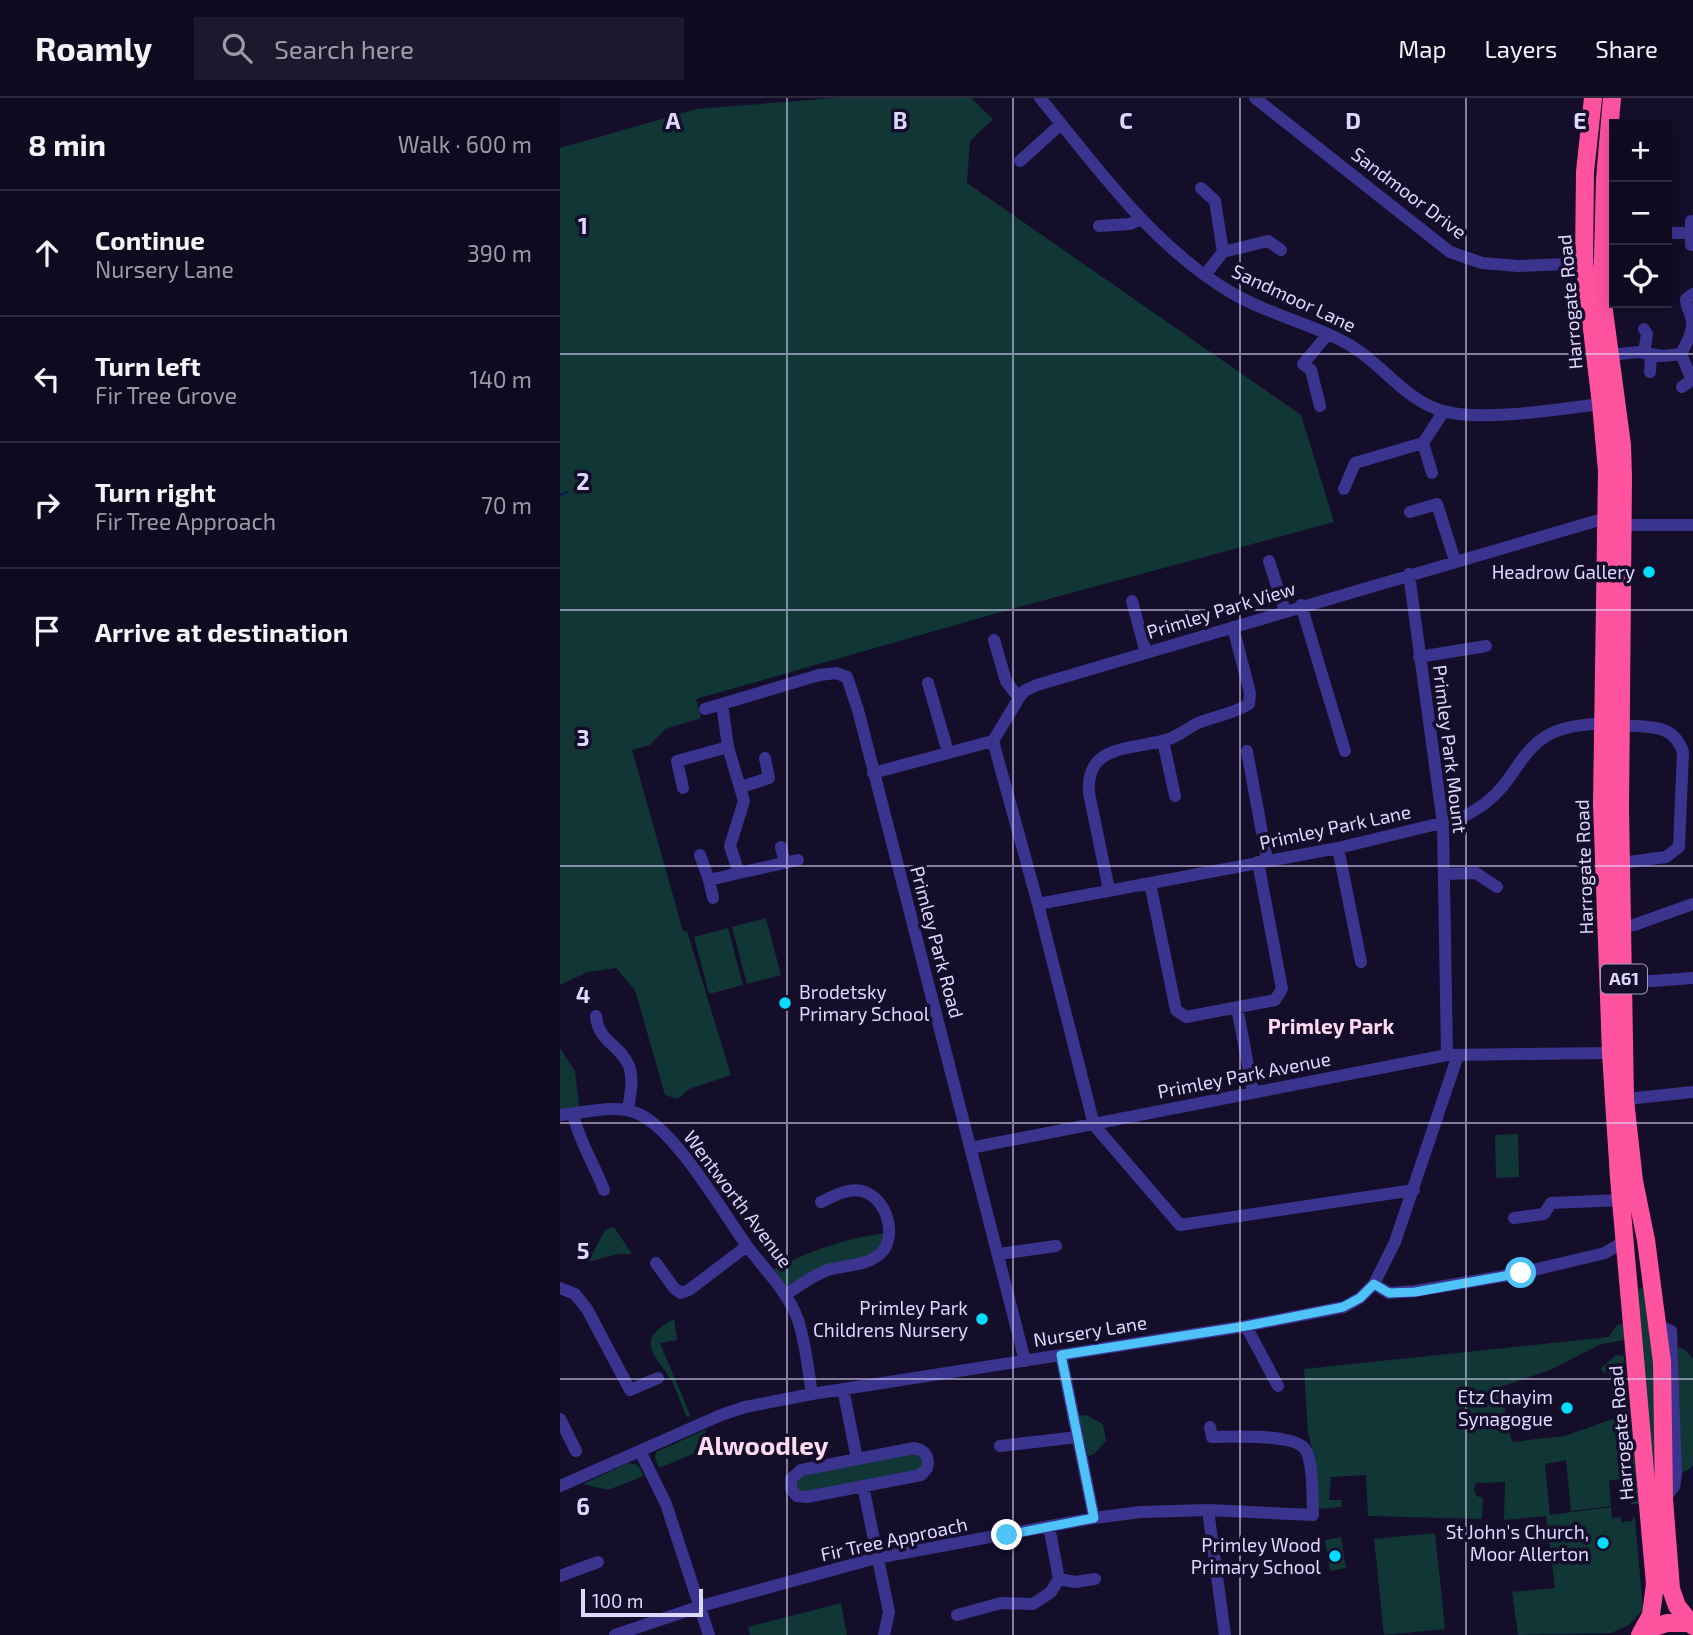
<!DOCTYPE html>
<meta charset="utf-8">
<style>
:root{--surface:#0f0a20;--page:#1d182d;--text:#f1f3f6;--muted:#9b9aa5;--line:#2f2b3e}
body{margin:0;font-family:"Exo 2",sans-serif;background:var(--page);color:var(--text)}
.controls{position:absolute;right:21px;top:21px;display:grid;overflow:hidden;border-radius:0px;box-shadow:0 4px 18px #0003}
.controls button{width:63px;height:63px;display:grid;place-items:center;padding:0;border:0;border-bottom:2px solid var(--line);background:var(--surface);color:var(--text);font:35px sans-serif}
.scale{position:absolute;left:21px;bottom:18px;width:122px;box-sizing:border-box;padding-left:7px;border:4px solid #ded8ff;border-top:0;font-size:19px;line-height:24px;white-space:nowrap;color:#ded8ff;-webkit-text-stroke:5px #140e2b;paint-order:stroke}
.stop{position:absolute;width:21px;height:21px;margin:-16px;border:5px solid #4fc3f7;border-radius:50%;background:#fff}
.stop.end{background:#4fc3f7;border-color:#fff;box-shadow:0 2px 7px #0008}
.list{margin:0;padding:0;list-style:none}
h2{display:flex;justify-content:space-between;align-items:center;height:91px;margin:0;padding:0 28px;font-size:30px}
h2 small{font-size:23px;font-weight:400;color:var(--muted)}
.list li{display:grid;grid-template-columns:46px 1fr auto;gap:21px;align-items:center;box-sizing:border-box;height:126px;padding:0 28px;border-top:2px solid var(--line)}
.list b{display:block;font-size:26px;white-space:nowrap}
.list p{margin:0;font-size:23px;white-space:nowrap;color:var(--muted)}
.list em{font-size:23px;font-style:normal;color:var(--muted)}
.icon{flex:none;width:38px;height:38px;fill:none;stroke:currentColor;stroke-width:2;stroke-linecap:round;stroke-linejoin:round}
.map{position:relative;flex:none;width:1133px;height:1537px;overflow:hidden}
header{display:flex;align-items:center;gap:42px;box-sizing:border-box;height:98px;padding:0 35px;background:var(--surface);border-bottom:2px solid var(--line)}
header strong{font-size:33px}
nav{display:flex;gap:38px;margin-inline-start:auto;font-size:24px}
.search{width:490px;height:63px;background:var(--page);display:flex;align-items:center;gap:18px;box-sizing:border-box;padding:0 24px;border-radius:0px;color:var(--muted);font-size:26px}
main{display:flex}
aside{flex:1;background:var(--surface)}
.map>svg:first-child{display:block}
.green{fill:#103636}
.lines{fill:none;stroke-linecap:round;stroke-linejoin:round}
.stream{stroke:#051d4d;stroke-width:2.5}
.minor{stroke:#3b348f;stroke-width:12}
.highway{stroke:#ff53a0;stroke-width:18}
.route{stroke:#4fc3f7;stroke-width:9}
.grid{fill:none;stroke:#ded8ff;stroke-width:2;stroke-opacity:0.55}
.poi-dot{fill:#04ddff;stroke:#140e2b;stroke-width:2.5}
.labels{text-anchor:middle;stroke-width:7;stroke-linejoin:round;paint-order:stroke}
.shield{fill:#140e2b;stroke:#a19bbf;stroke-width:2}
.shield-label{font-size:18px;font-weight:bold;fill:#ded8ff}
.street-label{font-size:19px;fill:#ded8ff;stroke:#140e2b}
.poi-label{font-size:19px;fill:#ded8ff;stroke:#140e2b;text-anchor:end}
.neighbourhood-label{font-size:21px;font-weight:bold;fill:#ffdaf0;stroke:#140e2b}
.district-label{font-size:26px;font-weight:bold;fill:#ffdaf0;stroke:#140e2b}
.grid-label{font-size:23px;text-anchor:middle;font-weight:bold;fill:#ded8ff;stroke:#140e2b;stroke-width:7;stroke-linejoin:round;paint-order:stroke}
</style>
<header>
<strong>Roamly</strong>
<div class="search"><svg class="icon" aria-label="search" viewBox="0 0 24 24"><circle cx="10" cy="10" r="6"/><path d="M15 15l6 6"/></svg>Search here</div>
<nav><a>Map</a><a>Layers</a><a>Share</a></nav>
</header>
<main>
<aside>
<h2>8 min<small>Walk · 600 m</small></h2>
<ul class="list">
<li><svg class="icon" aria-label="ahead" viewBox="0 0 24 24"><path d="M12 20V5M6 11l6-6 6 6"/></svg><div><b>Continue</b><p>Nursery Lane</p></div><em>390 m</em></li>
<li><svg class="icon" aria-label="left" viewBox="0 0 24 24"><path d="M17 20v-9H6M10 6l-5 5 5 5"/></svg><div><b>Turn left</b><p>Fir Tree Grove</p></div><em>140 m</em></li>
<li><svg class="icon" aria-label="right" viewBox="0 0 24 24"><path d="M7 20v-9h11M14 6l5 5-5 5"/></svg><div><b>Turn right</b><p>Fir Tree Approach</p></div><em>70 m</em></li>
<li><svg class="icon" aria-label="arrive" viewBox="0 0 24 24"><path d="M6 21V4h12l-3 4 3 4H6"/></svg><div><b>Arrive at destination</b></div></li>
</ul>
</aside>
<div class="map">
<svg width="1133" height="1537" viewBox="0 0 1133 1537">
<rect width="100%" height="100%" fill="#140e2b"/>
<!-- green -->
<path class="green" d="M275 0H411L433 21 410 43 407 85 741 317 774 424 459 509 136 601 141 620 105 631 90 647 72 652 123 833H127L171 977 129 991 118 1001 105 997 75 892 56 870 28 874 0 887V50L137 11Z
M206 820 221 877 187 886 172 829Z
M168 830 183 887 149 896 134 839Z
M0 950 15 973 20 1015 0 1017Z
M958 1036 959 1079 936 1080 935 1037Z
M54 1129 72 1156H58L28 1164 45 1132Z
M325 1135 319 1149 312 1156 231 1187H224L214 1171C249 1153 286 1140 325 1135Z
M1084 1190 1095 1234 1099 1399 1092 1400 1077 1191Z
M114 1221 117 1242 100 1245 131 1319 126 1318C121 1306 117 1293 111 1282 95 1255 73 1243 114 1221Z
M1063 1226 1065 1242 1041 1246 990 1272 940 1289 952 1344 1004 1338 1056 1320 1050 1273 1043 1275 1041 1270 1056 1257 1064 1258 1070 1320 1082 1406H1071L1068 1381 1049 1382 1051 1408 1011 1413 1006 1362 985 1366 990 1417 1051 1409 1052 1420 1061 1419V1424L1072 1423 1073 1420H1075L1083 1512 1069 1527 1051 1535 958 1537 952 1494 995 1490 986 1418 944 1422 945 1384 916 1385 914 1392 917 1398 923 1400 922 1421 808 1418 806 1377 771 1379 769 1402H782L781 1409 758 1411 754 1360 748 1334 744 1271 1049 1239 1057 1227Z
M1118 1249 1126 1252 1133 1261V1367L1130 1371 1121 1375Z
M526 1317 543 1326 546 1343 534 1356 528 1358 519 1318Z
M147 1331 133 1356 99 1370 95 1360 96 1354Z
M353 1354 363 1357V1371L245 1396 238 1394 235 1382 236 1379Z
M68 1365 78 1367 84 1378 48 1392 23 1386Z
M875 1435 885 1531 824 1537 814 1441Z
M781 1439 786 1470 770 1473 765 1442Z
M281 1505 287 1537H190L188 1529Z"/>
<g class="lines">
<!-- stream -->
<path class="stream" d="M0 397 7 394"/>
<!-- minor -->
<path class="minor" d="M480 0C538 70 592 148 672 195 709 217 751 225 788 246 822 265 844 302 883 313 922 324 999 311 1041 306
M695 0 890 154 922 165 958 168 1031 165
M460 63 501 26
M641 90 655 103 663 154 645 177
M539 128 570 126 581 121
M1107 135H1131
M1131 147V123
M663 154 708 143 721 152
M1084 255 1087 236 1084 231
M1121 256 1132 282 1122 289
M1048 257 1079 254 1102 258 1121 256C1126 246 1133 235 1132 223 1131 215 1126 210 1126 201L1133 196
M1090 274 1091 256
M760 308 751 272 743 266 768 236
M863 345 872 375
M784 391 795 365 863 345 884 313
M850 414 877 406 895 463
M1064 427H1133
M709 463 725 513
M849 476 883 726 887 957
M572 503 586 555
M741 507 785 653
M434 542 446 583 459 600
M859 559 926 548
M368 585 388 654
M145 611 259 577 276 575 287 579 298 612 465 1263
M433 643 478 806 534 1027 620 1127 854 1092
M603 643 615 698
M687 653 707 762
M313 675 433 643 459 600 464 593 477 587 1046 420
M181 689 209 680 205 660
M123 690 117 663 168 649
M221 749 225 765
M778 750 801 864
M140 757 149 782 179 775 170 748 184 703 168 649 162 606
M1061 765 1106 759 1119 749 1123 654C1113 624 1088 630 1061 627
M179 775 238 762
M884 776 916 775 937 789
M149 782 153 800
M590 785 616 912 626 919 715 902 722 891 698 764
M549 792 529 695C525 644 576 652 609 641 620 637 628 630 638 625 655 618 673 616 689 606L690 595 673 529
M478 806 778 750 898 721C923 710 939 696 954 673 961 663 968 652 978 644 997 628 1021 627 1044 625
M1054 830 1074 827 1133 806
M1064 885 1133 880
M677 909 693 994
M36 918C38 944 60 946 69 968 74 982 70 998 68 1012
M1057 1002 1133 994
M13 1016C19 1043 34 1066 44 1092
M0 1017C25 1015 56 1005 79 1016 116 1033 162 1113 187 1148 205 1172 228 1194 238 1222 246 1246 248 1272 252 1296
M410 1050 887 957 1051 955
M954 1120 984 1116 991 1105 1061 1102
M439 1156 496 1148
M96 1165 114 1190 121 1195 129 1192 187 1148
M814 1186 829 1195 855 1193 961 1175 1045 1155 1065 1143
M0 1190 15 1196 27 1211 70 1292 98 1280
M225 1197C239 1188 253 1177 268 1172 285 1167 306 1168 320 1156 339 1138 326 1099 302 1093 288 1090 274 1098 261 1104
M1098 1227 1111 1233 1116 1376 1114 1389 1104 1401
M686 1228 718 1288
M501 1257 534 1420
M283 1291 297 1361
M0 1321 16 1353
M440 1348 518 1339
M354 1350C365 1352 370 1359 367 1370L361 1377 247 1399 237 1398 231 1391V1381L241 1372Z
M80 1353 106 1406 149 1537
M0 1388 161 1317 185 1309 252 1296 686 1228 784 1209 800 1200 814 1186 835 1144 898 957
M303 1388 329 1514 324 1537
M648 1412 665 1537
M0 1478 38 1464
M499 1481 515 1484 535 1481
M397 1517 441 1505 473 1506 491 1494 499 1481 489 1428
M55 1537 141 1508 316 1460 534 1420 581 1414 648 1412 753 1417C752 1400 754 1365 745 1351 733 1335 671 1339 652 1339L650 1329"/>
<!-- highway -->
<path class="highway" d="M1033 0 1025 74 1024 165 1041 306 1047 373 1042 706 1051 955 1059 1080 1095 1486 1091 1517 1080 1537
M1052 0 1045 81 1042 198 1062 347 1063 379 1060 711 1065 1002 1074 1083 1086 1142 1102 1264 1104 1401 1111 1491 1117 1508 1133 1528
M1082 1533 1107 1525H1133"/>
</g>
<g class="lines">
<!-- route -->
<path class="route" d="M447 1437 534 1420 501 1257 686 1228 783 1209 800 1200 814 1186 829 1195 855 1194 961 1175"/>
</g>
<!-- grid -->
<path class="grid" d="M227 0V1537M453 0V1537M680 0V1537M906 0V1537M0 256H1133M0 512H1133M0 768H1133M0 1025H1133M0 1281H1133"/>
<!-- markers -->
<g class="poi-dot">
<circle cx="1089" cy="474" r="7"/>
<circle cx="225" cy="905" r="7"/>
<circle cx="422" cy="1221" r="7"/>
<circle cx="1007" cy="1310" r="7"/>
<circle cx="1043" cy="1445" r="7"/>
<circle cx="775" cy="1458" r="7"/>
</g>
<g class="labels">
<!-- shield labels -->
<rect class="shield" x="1041" y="866.5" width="46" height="29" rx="5"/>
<g class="shield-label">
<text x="1064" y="887">A61</text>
</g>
<!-- street labels -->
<g class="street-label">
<text transform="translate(849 95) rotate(37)" y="7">Sandmoor Drive</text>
<text transform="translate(734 200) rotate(25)" y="7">Sandmoor Lane</text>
<text transform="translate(1010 204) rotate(-95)" y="7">Harrogate Road</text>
<text transform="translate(661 512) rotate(-17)" y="7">Primley Park View</text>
<text transform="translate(890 651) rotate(83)" y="7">Primley Park Mount</text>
<text transform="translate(775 729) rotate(-12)" y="7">Primley Park Lane</text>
<text transform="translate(1024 769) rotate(-92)" y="7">Harrogate Road</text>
<text transform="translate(377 844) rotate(75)" y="7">Primley Park Road</text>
<text transform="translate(684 977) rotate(-11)" y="7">Primley Park Avenue</text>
<text transform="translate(178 1101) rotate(53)" y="7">Wentworth Avenue</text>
<text transform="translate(530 1233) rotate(-9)" y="7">Nursery Lane</text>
<text transform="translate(1061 1335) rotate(-95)" y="7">Harrogate Road</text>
<text transform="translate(334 1441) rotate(-12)" y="7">Fir Tree Approach</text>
</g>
<!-- poi labels -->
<g class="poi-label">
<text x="1075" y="481">Headrow Gallery</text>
<text x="239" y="901" text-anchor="start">Brodetsky<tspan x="239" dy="22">Primary School</tspan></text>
<text x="408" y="1217">Primley Park<tspan x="408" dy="22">Childrens Nursery</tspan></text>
<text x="993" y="1306">Etz Chayim<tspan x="993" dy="22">Synagogue</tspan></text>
<text x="1029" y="1441">St John's Church,<tspan x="1029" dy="22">Moor Allerton</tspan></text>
<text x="761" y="1454">Primley Wood<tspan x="761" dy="22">Primary School</tspan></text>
</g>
<!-- neighbourhood labels -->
<g class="neighbourhood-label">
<text x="771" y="936">Primley Park</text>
</g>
<!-- district labels -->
<g class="district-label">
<text x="203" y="1357">Alwoodley</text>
</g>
</g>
<g class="grid-label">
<text x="113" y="31">A</text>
<text x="340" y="31">B</text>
<text x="566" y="31">C</text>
<text x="793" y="31">D</text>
<text x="1020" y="31">E</text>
<text x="23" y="136">1</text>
<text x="23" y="392">2</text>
<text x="23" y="648">3</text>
<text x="23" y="905">4</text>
<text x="23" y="1161">5</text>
<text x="23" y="1417">6</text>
</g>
</svg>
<div class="controls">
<button>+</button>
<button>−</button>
<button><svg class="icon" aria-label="locate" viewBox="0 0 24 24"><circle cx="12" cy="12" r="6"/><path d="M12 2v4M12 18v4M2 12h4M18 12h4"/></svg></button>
</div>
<div class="scale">100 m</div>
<div class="stop" style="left:961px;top:1175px"></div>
<div class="stop end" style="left:447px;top:1437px"></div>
</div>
</main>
